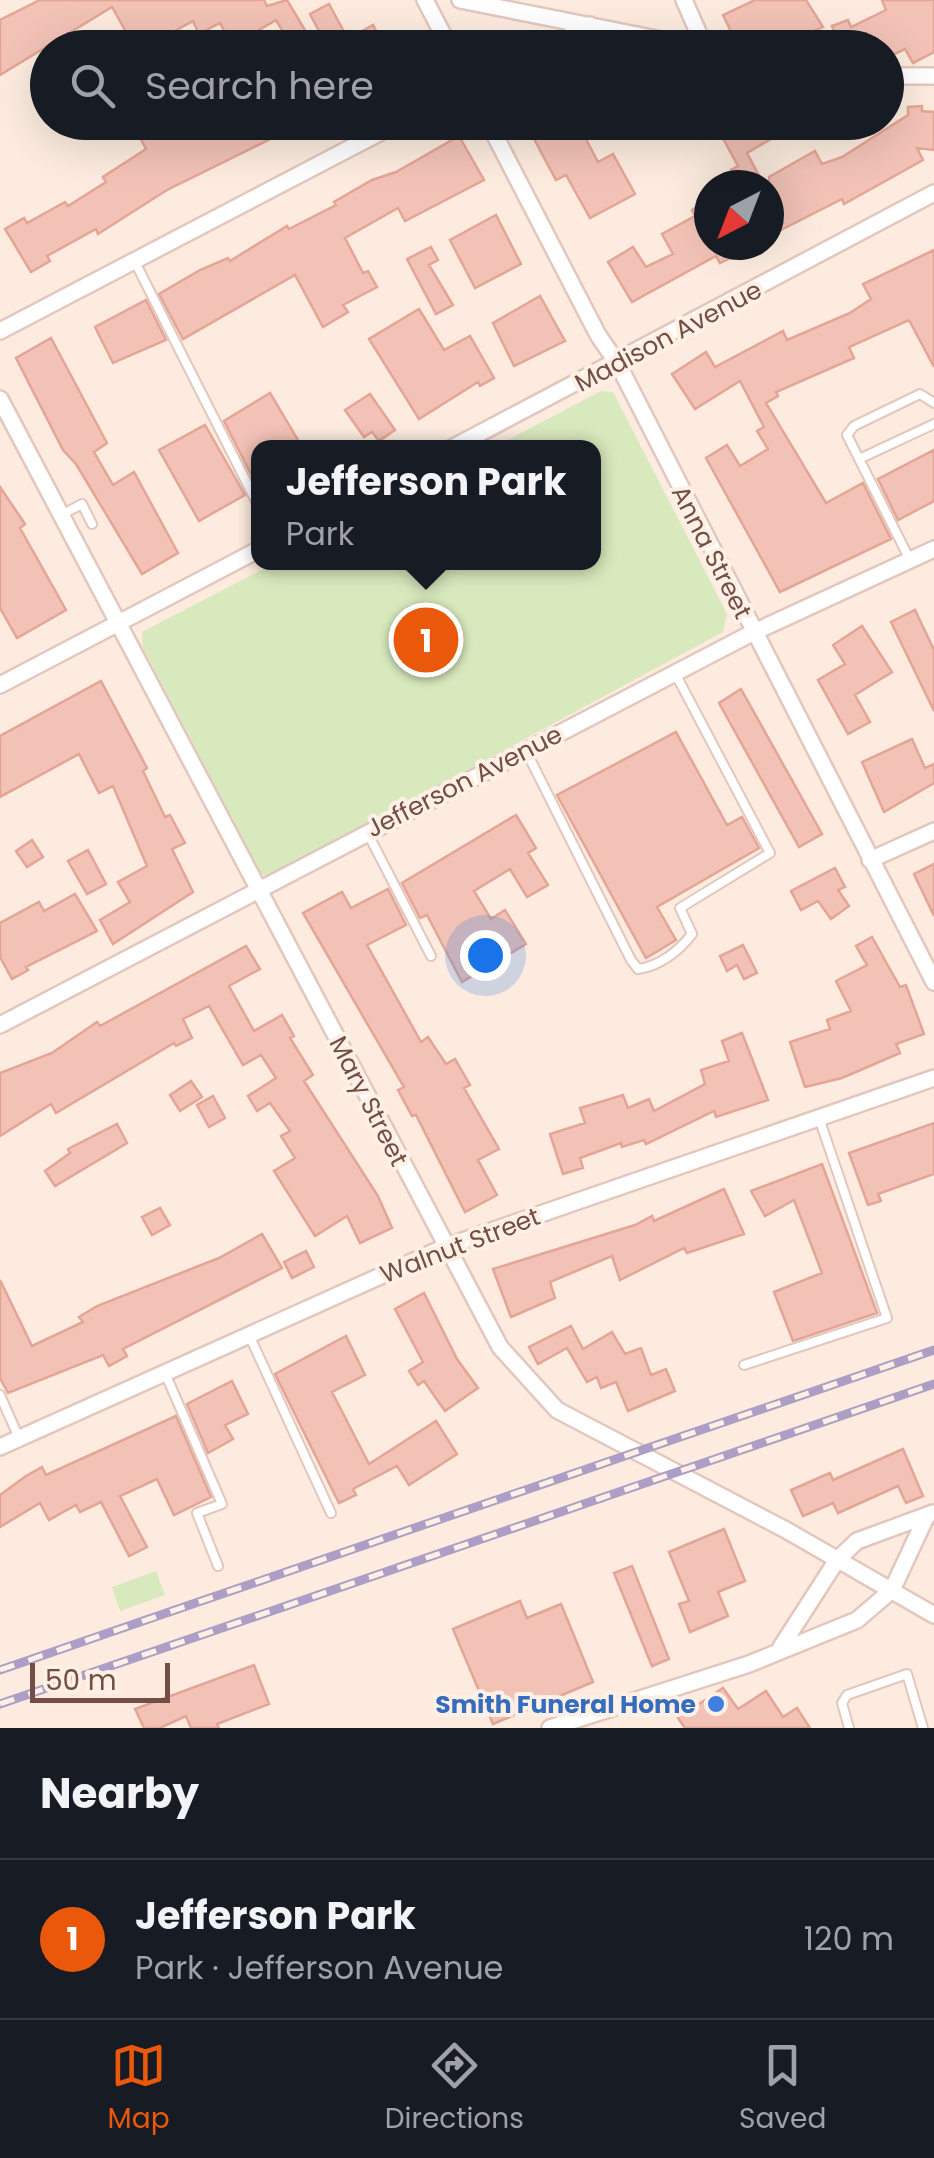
<!DOCTYPE html>
<meta charset="utf-8">
<style>
:root{--surface:#171b24;--page:#242831;--text:#f1f3f6;--muted:#9ea1a6;--line:#363941;--accent:#ea580c}
body{margin:0;font-family:Poppins,sans-serif;background:var(--page);color:var(--text)}
.compass{position:absolute;left:694px;top:170px;width:90px;height:90px;border-radius:50%;background:var(--surface);box-shadow:0 10px 40px #0002;rotate:222deg}
.scale{position:absolute;left:30px;bottom:25px;width:140px;box-sizing:border-box;padding-left:10px;border:5px solid #724e46;border-top:0;font-size:28px;line-height:35px;white-space:nowrap;color:#724e46;-webkit-text-stroke:8px #fff0e5;paint-order:stroke}
.you{position:absolute;left:485px;top:955px;width:35px;height:35px;margin:-25px;border:8px solid #fff;border-radius:50%;background:#1a73e8;box-shadow:0 0 0 15px #1a73e833}
.badge{display:grid;place-items:center;width:65px;height:65px;border-radius:50%;background:var(--accent);color:#fff;font-size:32px;font-weight:700}
.pin{position:absolute;translate:-50% -50%;border:5px solid #fff;box-shadow:0 2px 10px #0006}
.popup{position:absolute;left:251px;top:440px;width:350px;height:130px;box-sizing:border-box;display:grid;place-content:center;border-radius:20px;background:var(--surface);filter:drop-shadow(0 2px 8px #0005);font-size:32px;white-space:nowrap;color:var(--muted)}
.popup b{font-size:38px;color:var(--text)}
.popup::after{content:'';position:absolute;left:50%;top:100%;margin-left:-20px;border:20px solid transparent;border-top-color:var(--surface)}
.list{margin:0;padding:0;list-style:none}
h2{display:flex;justify-content:space-between;align-items:center;height:130px;margin:0;padding:0 40px;font-size:42px}
h2 small{font-size:32px;font-weight:400;color:var(--muted)}
.list li{display:grid;grid-template-columns:65px 1fr auto;gap:30px;align-items:center;box-sizing:border-box;height:160px;padding:0 40px;border-top:2px solid var(--line)}
.list b{display:block;font-size:38px;white-space:nowrap}
.list p{margin:0;font-size:32px;white-space:nowrap;color:var(--muted)}
.list em{font-size:32px;font-style:normal;color:var(--muted)}
.icon{flex:none;width:55px;height:55px;fill:none;stroke:currentColor;stroke-width:2;stroke-linecap:round;stroke-linejoin:round}
.map{position:relative;flex:none;width:934px;height:1728px;overflow:hidden}
.search{position:absolute;background:var(--surface);box-shadow:0 10px 40px #0002;left:30px;right:30px;top:30px;height:110px;display:flex;align-items:center;gap:25px;box-sizing:border-box;padding:0 35px;border-radius:55px;color:var(--muted);font-size:38px}
.sheet{height:290px;background:var(--surface)}
nav{display:flex;justify-content:space-around;align-items:center;box-sizing:border-box;height:140px;border-top:2px solid var(--line);background:var(--surface);font-size:28px;color:var(--muted)}
nav a{display:grid;justify-items:center;gap:5px}
nav .on{color:var(--accent)}
.map>svg:first-child{display:block}
.green{fill:#d8e9bd}
.building{fill:#f2c2b6;stroke:#e5a596;stroke-width:2.5}
.lines{fill:none;stroke-linecap:round;stroke-linejoin:round}
.lane-casing{stroke:#e2c7be;stroke-width:12}
.street-casing{stroke:#e2c7be;stroke-width:20}
.lane{stroke:#fff;stroke-width:8}
.street{stroke:#fff;stroke-width:15}
.rail-casing{stroke:#ac9ec5;stroke-width:9}
.rail{stroke:#fff0e5;stroke-width:5;stroke-dasharray:15;stroke-linecap:butt}
.shop-dot{fill:#3f7fe0;stroke:#fff0e5;stroke-width:4}
.labels{text-anchor:middle;stroke-width:8;stroke-linejoin:round;paint-order:stroke}
.street-label{font-size:25px;fill:#724e46;stroke:#fff0e5}
.shop-label{font-size:25px;font-weight:bold;fill:#366cbe;stroke:#fff0e5;text-anchor:end}
</style>
<div class="map">
<svg width="934" height="1728" viewBox="0 0 934 1728">
<rect width="100%" height="100%" fill="#fcebde"/>
<!-- green -->
<path class="green" d="M601 391 613 392 727 614 723 632 271 876 261 874 143 648 142 632 275 563 594 562V448L494 447Z
M156 1571 165 1595 120 1611 112 1587Z"/>
<!-- building -->
<path class="building" d="M40 0H264L267 6 287 0 305 30 288 40 276 20 232 46 220 23 199 34 193 21 162 38 167 48H135L112 7 0 75V20Z
M755 0H806L823 27 776 48 770 33 739 48 723 15Z
M882 0H934V52L913 63 905 49 886 58V48H865L863 43 840 48 832 26 848 20 851 27 886 10Z
M329 4 348 39 373 25 385 48H328L310 14Z
M922 106V111L934 112V150L917 148 923 160 844 204 842 199 769 236V177L815 151 822 164 842 157 908 115V107Z
M161 122H305L167 190 98 234 96 229 47 256 50 261 31 272 5 229 24 218 27 223 65 202 68 206 106 182 103 177 146 149 138 134Z
M525 122H577L598 162 613 154 635 194 590 218 566 175 556 180Z
M714 122H800L747 153 764 185H741L731 170 738 166Z
M459 136 484 180 405 221 398 208 345 238 363 273 368 271 377 287 343 305 348 312 323 327 295 275 183 339 159 294 200 270 228 258 230 261 287 226 289 229 336 205 334 202 372 180 396 172Z
M709 201V245H756L720 263 716 256 632 302 608 262 633 247 646 267 673 254 662 234 695 216 692 210Z
M496 215 521 264 475 288 450 240Z
M431 247 438 260 429 265 453 305 436 314 407 259Z
M934 250V367L909 320 849 347 854 358 776 392 778 396 766 403 826 503 863 483 891 539 780 592 706 458 727 445 740 466 768 449 757 431 764 427 740 381 695 409 672 374 706 352 715 367 783 331 787 340 850 313 871 299 863 284Z
M540 296 565 341 514 366 493 323Z
M146 300 166 340 113 363 95 327Z
M419 309 444 350 470 336 494 378 480 386 478 382 419 419 369 339Z
M51 338 107 443 94 452 113 485 134 472 178 553 142 574 76 464 63 450 16 358Z
M270 393 298 440 286 448H258V488L224 421Z
M370 394 395 430 379 441 372 432 364 437 345 410Z
M205 425 245 495 199 521 159 450Z
M934 450V501L898 520 878 479Z
M0 487 25 524 20 528 66 610 17 638 0 608Z
M915 610 934 650V711L891 622Z
M862 626 892 672 855 695 870 722 848 734 818 680 845 664 833 645Z
M101 681 147 768 143 771 165 817 170 815 185 843 172 849 193 892 113 944 100 920 130 902 118 882 147 866 113 786 99 793 79 754 0 797V736Z
M741 689 822 834 799 847 719 703Z
M676 732 727 825 742 817 759 848 657 907 676 940 646 958 557 795Z
M912 739 925 768 934 764V783L884 812 862 762Z
M516 815 536 848 528 853 548 885 527 897 510 869 474 891 491 919 505 910 526 944 462 982 427 915 420 918 402 883Z
M32 840 43 857 27 867 16 851Z
M88 850 106 884 87 894 68 861Z
M934 864V916L914 874Z
M835 868 845 887 838 890 849 906 831 919 818 901 801 910 791 891Z
M388 889 406 925 367 945 421 1042 428 1037 446 1064 455 1059 470 1085 464 1088 499 1149 478 1160 497 1195 465 1212 416 1115 412 1116 398 1090 404 1087 303 913 342 892 351 908Z
M75 894 97 931 26 967 28 970 12 979 0 957V923L39 902 44 911Z
M872 937 900 987 906 985 924 1034 896 1044 900 1053 842 1078 805 1087 790 1042 830 1029 827 1020 851 1011 836 981 867 965 856 946Z
M743 945 757 973 744 979 737 965 727 971 720 956Z
M246 946 260 969 229 986 254 1031 282 1015 294 1036 290 1038 313 1075 304 1081 378 1196 392 1228 360 1243 347 1216 315 1236 274 1171 295 1158 281 1136 290 1131 270 1103 257 1111 248 1096 276 1078 261 1055 243 1065 209 1006 183 1019 192 1038 176 1046 174 1043 56 1113 51 1104 0 1136V1073L52 1053 97 1022 100 1026Z
M742 1033 768 1100 716 1117 714 1111 646 1144 644 1140 622 1147 621 1143 580 1158 583 1168 563 1174 550 1134 585 1123 580 1108 623 1095 628 1108 649 1099 654 1111 705 1084 701 1070 729 1061 722 1041Z
M191 1081 202 1097 180 1111 170 1095Z
M213 1096 225 1118 209 1127 197 1105Z
M934 1123V1174L878 1194 881 1201 868 1205 849 1153Z
M117 1124 127 1143 55 1186 45 1171 70 1153 68 1149Z
M822 1164 877 1313 793 1341 774 1292 822 1273 794 1200 765 1216 751 1191Z
M724 1189 744 1234 687 1253 684 1248 620 1280 612 1256 550 1282 555 1298 511 1317 493 1269 635 1225 652 1216 654 1221Z
M160 1208 170 1225 152 1235 142 1217Z
M262 1234 282 1268 123 1349 127 1356 109 1366 103 1355 8 1393 0 1378V1280L32 1346 83 1322 79 1317 97 1306 219 1258Z
M306 1251 314 1267 292 1278 284 1262Z
M424 1293 457 1359 478 1388 445 1411 424 1381 418 1385 409 1371 423 1362 395 1309Z
M571 1326 583 1349 612 1332 625 1354 641 1348 651 1375 666 1369 675 1391 628 1411 616 1382 601 1388 597 1377 587 1382 567 1348 538 1364 529 1347Z
M346 1336 365 1375 332 1392 369 1464 436 1421 457 1454 409 1485 397 1466 353 1489 356 1495 339 1503 275 1374Z
M232 1381 248 1414 225 1425 233 1439 208 1453 187 1404Z
M176 1416 211 1497 174 1515 157 1479 120 1496 147 1547 129 1556 101 1502 80 1512 76 1505 49 1520 40 1503 0 1527V1495L26 1476 42 1467 46 1475Z
M903 1449 923 1496 906 1503 898 1486 838 1513 833 1503 803 1516 791 1490 830 1473 833 1480Z
M724 1529 745 1581 718 1592 728 1616 690 1632 679 1604 689 1601 669 1552Z
M632 1566 669 1659 652 1666 614 1573Z
M520 1601 527 1618 561 1604 593 1682 493 1724 453 1629Z
M254 1665 269 1704 217 1724 219 1728H191L186 1716 160 1728H144L135 1709Z
M723 1688 738 1709 766 1691 783 1717 797 1708 810 1728H685L678 1718Z"/>
<g class="lines">
<!-- lane casing -->
<g class="lane-casing">
<path id="lane" d="M574 33 580 48
M135 262 258 505
M859 459 934 424
M61 515 82 504 92 524
M910 560 847 435 854 426 920 394 934 403
M525 749 631 960 638 969C660 966 679 951 692 934L680 908 770 853 676 675
M367 832 431 956
M249 1335 331 1513
M744 1365 887 1318 819 1118
M165 1373 222 1504 197 1513 218 1566
M0 1395 19 1438
M849 1728 842 1703 847 1695 907 1674 923 1728"/>
</g>
<!-- street casing -->
<g class="street-casing">
<path id="street" d="M425 0 450 48
M460 0 702 48
M684 0 705 48
M546 48 590 25
M886 76H934
M488 122 598 335 618 364 934 982
M0 331 400 122
M0 399 500 1347 557 1410 786 1530 934 1615
M452 448 934 193
M0 685 258 550
M870 860 934 831
M0 1025 752 633 934 549
M0 1447 445 1247 934 1078
M781 1647 837 1560 857 1541 933 1513
M550 1728 749 1664 857 1620 892 1590 927 1515"/>
</g>
<!-- lane -->
<use href="#lane" class="lane"/>
<!-- street -->
<use href="#street" class="street"/>
<!-- rail casing -->
<g class="rail-casing">
<path id="rail" d="M0 1670 934 1350
M0 1704 934 1384"/>
</g>
<!-- rail -->
<use href="#rail" class="rail"/>
</g>
<!-- markers -->
<circle class="shop-dot" cx="716" cy="1704" r="10"/>
<g class="labels">
<!-- street labels -->
<g class="street-label">
<text transform="translate(668 336) rotate(-28)" y="9">Madison Avenue</text>
<text transform="translate(712 552) rotate(63)" y="9">Anna Street</text>
<text transform="translate(464 781) rotate(-27)" y="9">Jefferson Avenue</text>
<text transform="translate(369 1101) rotate(63)" y="9">Mary Street</text>
<text transform="translate(460 1245) rotate(-21)" y="9">Walnut Street</text>
</g>
<!-- shop labels -->
<g class="shop-label">
<text x="696" y="1713">Smith Funeral Home</text>
</g>
</g>
</svg>
<svg class="compass" viewBox="-18 -18 36 36"><path d="M0-13l5 13h-10z" fill="#e53935"/><path d="M0 13l5-13h-10z" fill="#9ea1a6"/></svg>
<div class="scale">50 m</div>
<div class="you"></div>
<div class="pin badge" style="left:426px;top:640px">1</div>
<div class="popup"><b>Jefferson Park</b>Park</div>
<div class="search"><svg class="icon" aria-label="search" viewBox="0 0 24 24"><circle cx="10" cy="10" r="6"/><path d="M15 15l6 6"/></svg>Search here</div>
</div>
<section class="sheet">
<h2>Nearby<small></small></h2>
<ul class="list">
<li><span class="badge">1</span><div><b>Jefferson Park</b><p>Park · Jefferson Avenue</p></div><em>120 m</em></li>
</ul>
</section>
<nav>
<a class="on"><svg class="icon" aria-label="map" viewBox="0 0 24 24"><path d="M3 6l6-2 6 2 6-2v14l-6 2-6-2-6 2zM9 4v14M15 6v14"/></svg>Map</a>
<a><svg class="icon" aria-label="directions" viewBox="0 0 24 24"><path d="M12 3l9 9-9 9-9-9zM9 14v-3h6M13 9l2 2-2 2"/></svg>Directions</a>
<a><svg class="icon" aria-label="saved" viewBox="0 0 24 24"><path d="M7 4h10v16l-5-4-5 4z"/></svg>Saved</a>
</nav>
